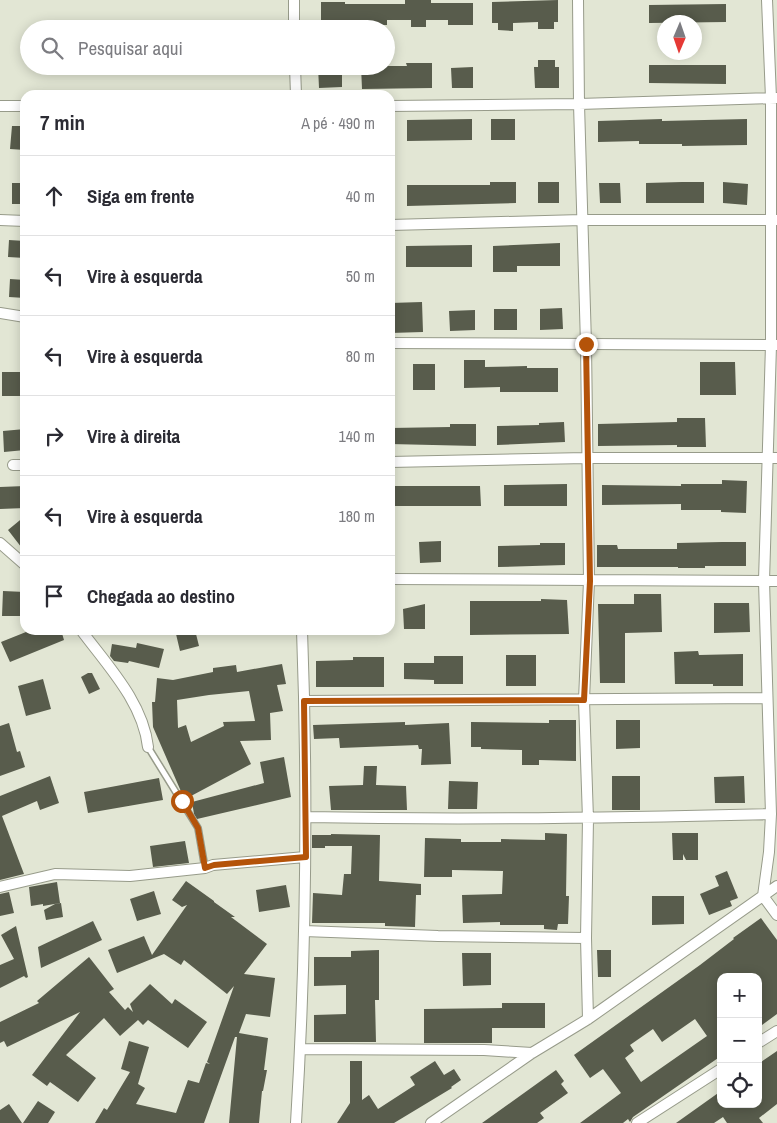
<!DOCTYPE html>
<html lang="pt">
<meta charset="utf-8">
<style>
:root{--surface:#fff;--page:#f2f2f3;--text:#2b2b33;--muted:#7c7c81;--line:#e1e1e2}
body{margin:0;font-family:"Archivo Narrow",sans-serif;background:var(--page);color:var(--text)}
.controls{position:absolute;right:15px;bottom:15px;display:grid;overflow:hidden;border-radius:10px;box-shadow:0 2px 12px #0003}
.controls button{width:45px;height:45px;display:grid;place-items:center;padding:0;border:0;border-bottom:1px solid var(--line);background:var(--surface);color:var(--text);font:25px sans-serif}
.compass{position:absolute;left:657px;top:15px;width:45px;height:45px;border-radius:50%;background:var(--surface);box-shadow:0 2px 12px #0003;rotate:182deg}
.stop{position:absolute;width:15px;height:15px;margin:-11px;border:4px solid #b45309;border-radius:50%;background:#fff}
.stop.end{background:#b45309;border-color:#fff;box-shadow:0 1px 5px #0008}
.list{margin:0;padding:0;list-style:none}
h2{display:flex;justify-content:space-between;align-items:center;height:65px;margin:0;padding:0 20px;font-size:21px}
h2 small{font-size:16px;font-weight:400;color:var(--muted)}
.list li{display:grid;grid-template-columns:32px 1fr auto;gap:15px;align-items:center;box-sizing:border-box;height:80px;padding:0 20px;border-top:1px solid var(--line)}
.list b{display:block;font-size:19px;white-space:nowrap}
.list em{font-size:16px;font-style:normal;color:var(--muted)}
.icon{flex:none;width:28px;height:28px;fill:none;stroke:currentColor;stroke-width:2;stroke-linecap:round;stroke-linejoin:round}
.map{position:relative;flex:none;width:777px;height:1123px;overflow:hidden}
.search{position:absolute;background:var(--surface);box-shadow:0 2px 12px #0003;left:20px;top:20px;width:375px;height:55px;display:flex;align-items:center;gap:12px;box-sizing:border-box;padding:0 18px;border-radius:28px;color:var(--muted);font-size:19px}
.panel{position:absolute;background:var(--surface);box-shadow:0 2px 12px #0003;left:20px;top:90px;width:375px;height:545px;border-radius:15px}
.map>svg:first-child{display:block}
.building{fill:#585c4c;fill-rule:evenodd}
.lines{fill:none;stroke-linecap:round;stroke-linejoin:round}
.service-casing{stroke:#979b8a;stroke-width:8}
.minor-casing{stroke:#979b8a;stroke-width:12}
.service{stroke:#fff;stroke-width:5}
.minor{stroke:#fff;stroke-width:10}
.route{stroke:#b45309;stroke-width:6}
</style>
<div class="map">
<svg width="777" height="1123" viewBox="0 0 777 1123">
<rect width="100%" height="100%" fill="#e2e6d4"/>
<!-- building -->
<path class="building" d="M405 0H431V3H473V25H448V20H426V27H411V20H387V25H359V22H321V2H345V4H405Z
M558 0V22H554V29H538V22L513 23V31L498 30V23H492V2Z
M726 4V22L649 23V5Z
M538 60H555V67H559V88H535L534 67H538Z
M406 63H432V88L362 89 361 66H407Z
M649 65H726V84L649 83Z
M318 66H342V87L319 88Z
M473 67V88H452L451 68Z
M472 119V140L407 141V120Z
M491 119H515V140H491Z
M662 119V121L747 119V145L682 146V144H639V141L598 142V121Z
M12 126H25V150L10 149Z
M490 182H516V203L407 206V185H490Z
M538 182H559V203H538Z
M682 182H704V203H646V183Z
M723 182 748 184 747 205 723 203Z
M12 183H25V204H12Z
M599 183H620L621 203H600Z
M9 240 25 241V258L8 257Z
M560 243V266H517V272H493V246Z
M472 245V267H406V246Z
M10 279 25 280V298L9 297Z
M422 302 423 332 390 333V303Z
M562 308 563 329 540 330V309Z
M494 309H517V330H494Z
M475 310V330L450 331 449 311Z
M464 360H485V367L527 366V368H558V392H500V387L464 388Z
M700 362H735L736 395H700Z
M413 364H435V390H413Z
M2 372H25V396H2Z
M677 418H705L706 447H677V445L598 446V424L677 422Z
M564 422 565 442 497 445V426L539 425V423Z
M450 424H476V446L390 444V428L450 427Z
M25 429V450L4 452 3 431Z
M722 480 747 481 746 513 721 512V510H681V504L602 505V485L681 486V484H722Z
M567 484V506H504V485Z
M25 486V508L0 509V487Z
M390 486H480L481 506H390Z
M25 516V552L8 530Z
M441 541V562L420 563 419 542Z
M722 542H746V566H705V568H678V567H597V545H617L618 549H677V543Z
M540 543H565V565L498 567V546L540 545Z
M3 591 25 592V616H2Z
M634 594H661L662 632 625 633V683H600L598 604H634Z
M541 599 567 600 569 634 470 635V601H541Z
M714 603H749L750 632 714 633Z
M425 604V629H404L403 609Z
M31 630H61L64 640 10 662 1 642Z
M195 630 199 646 180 651 176 634Z
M137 643 164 649 159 668 129 661 128 663 114 661 110 656 112 644 136 648Z
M698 651 699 655 743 654V686H713V684H675L674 652Z
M506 655H536V686H506Z
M434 656H463V684H434V680L404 679V663H434Z
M353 657H384V687H316V661L353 660Z
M282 664 286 684 277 685 283 711 270 713 271 740 240 741 251 764 191 796 190 793 183 796 153 727 152 702H155L157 678 173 680 213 672V668L236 665 237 672ZM249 691 255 721 223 722 224 726 191 742 186 725 178 728 177 700 209 695Z
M88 673H92L100 689 89 694 81 677Z
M43 679 51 709 26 716 18 686Z
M549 720H576V761L539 760V765H522V750L481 749V747H471V722L549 723Z
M616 720H640V748L616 749Z
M405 722V725L449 723 451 764 421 765 422 749H419L418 745 340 748 339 738 314 739 313 725Z
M9 723 17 752 20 751 25 767 0 776V726Z
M284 757 291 797 197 819 194 814 192 802 264 783 260 762Z
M364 766H377L376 785 406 786 407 810H331L329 786 363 785Z
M50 776 59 803 40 810 37 801 2 816 24 874 0 880V796Z
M612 776H640V810H612Z
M744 776 745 803H715L714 777Z
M159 778 163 800 88 813 84 792Z
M449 781 478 782 477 809H448Z
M545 833 567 834 566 896H569L568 924H558L557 930 544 929V925H500V922L463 923 462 895 502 894 503 871 452 870V877H424L425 838 461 839V842H501V839L545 840Z
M672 833H698V860H686L683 854V860H673Z
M331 834 380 835 379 881 421 884V895H416L415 927 385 926V923H312L313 893 342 895 344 874H351L352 846H325V848H312V835H331Z
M185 841 189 863 153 867 150 846Z
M727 871 738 898 730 901 732 906 709 915 700 894 719 886 715 876Z
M186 881 214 901V902L235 917H231L267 944 244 974 275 978 270 1017 246 1014 239 1033 268 1038 264 1070H267L263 1091H262L259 1123H229L237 1037H235L204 1123H95L104 1108 107 1110 130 1072 121 1069 129 1041 149 1047 138 1084 145 1088 136 1104 176 1113 188 1080 199 1083 206 1063 210 1064 207 1062 234 986 227 994 184 960 181 965 164 954 117 973 108 950 144 936 152 955 187 905 182 907 172 900Z
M57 882 60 903 43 906V904L31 906 29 887Z
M286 885 290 907 259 912 256 890Z
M154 891 161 914 137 921 130 899Z
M9 892 14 913 0 916V894Z
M652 896H684V924L652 925Z
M61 903 63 917 46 920 44 910 55 904Z
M761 918 777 940V1014L758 1028V977H721V1056L633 1117 630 1122 628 1119 623 1123H580L621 1093 603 1069 590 1078 574 1055 700 965 734 939 733 938ZM695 1019 707 1036 641 1082 625 1058 634 1051 630 1045 653 1029 662 1042Z
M93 921 102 940 41 968 38 947Z
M16 926 28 977 26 978 24 976 0 988V965L14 959 1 935Z
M379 950V1000H375L376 1042H314V1015L346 1014V985L314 986V957H351V951Z
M597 950H611V977H598Z
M462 953H491V985L463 986Z
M89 957 114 989 109 992 125 1010 128 1007 133 1012 130 1004 150 984 172 1004 175 999 207 1022 188 1048 148 1020 143 1025 138 1020 120 1036 104 1018 66 1055 96 1078 78 1102 50 1082 47 1086 32 1075 80 1012 7 1047 4 1041 0 1043V1022L39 1003 37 1001Z
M502 1003H545V1028H492V1043H424V1009L502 1008Z
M777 1051V1104L759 1118 763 1123H727L723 1117 714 1123H676L721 1091V1104H758V1064Z
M350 1061H362V1100L369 1095 378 1109 415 1085 410 1077 435 1061 444 1075 454 1069 461 1080 451 1087 452 1088 394 1123H337L350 1103Z
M556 1070 564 1081 561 1084 568 1093 540 1113 544 1118 537 1123H482Z
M38 1101 55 1112 48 1123H23Z
M9 1104 22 1123H0V1110Z"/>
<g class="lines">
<!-- service casing -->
<g class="service-casing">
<path id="service" d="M148 747 198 828 205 868"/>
</g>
<!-- minor casing -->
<g class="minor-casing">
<path id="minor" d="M294 0V29
M578 0 579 104 586 344 589 581 584 700 588 819 586 938 588 1019
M767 0 771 98V345L764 581 771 814 769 852 763 896 777 915
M295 66 296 95
M0 106H25
M390 106 579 104 776 98
M0 220 25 221
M390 225 582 220H776
M0 313 25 317
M390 343 776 345
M390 462 587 458H777
M13 465H25
M0 543 25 565
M390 579 777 581
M81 630C107 665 143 702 148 747
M304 701 766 698
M306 817C461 820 616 818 771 814
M0 887 55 874 130 876 205 868 213 865 305 857
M304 931 438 936 586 938
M758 1043 777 1031
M300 1049 484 1050 532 1053
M296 1123C306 959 308 794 302 630
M431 1123 532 1053 588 1019 777 886
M637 1123 721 1069"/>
</g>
<!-- service -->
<use href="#service" class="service"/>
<!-- minor -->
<use href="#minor" class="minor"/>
</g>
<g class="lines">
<!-- route -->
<path class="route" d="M182 801 198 828 205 868 214 865 306 857 304 701 584 700 590 581 586 344"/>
</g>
</svg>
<div class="controls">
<button>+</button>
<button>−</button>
<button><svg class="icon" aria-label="locate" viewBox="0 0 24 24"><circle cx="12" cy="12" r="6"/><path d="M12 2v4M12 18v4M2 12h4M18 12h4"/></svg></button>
</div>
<svg class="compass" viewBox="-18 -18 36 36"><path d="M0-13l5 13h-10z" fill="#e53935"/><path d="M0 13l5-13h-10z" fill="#7c7c81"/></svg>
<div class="stop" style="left:182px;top:801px"></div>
<div class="stop end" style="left:586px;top:344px"></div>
<div class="search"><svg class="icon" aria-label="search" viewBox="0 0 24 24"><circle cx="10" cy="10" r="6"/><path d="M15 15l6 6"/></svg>Pesquisar aqui</div>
<section class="panel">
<h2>7 min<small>A pé · 490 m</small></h2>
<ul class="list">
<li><svg class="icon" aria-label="ahead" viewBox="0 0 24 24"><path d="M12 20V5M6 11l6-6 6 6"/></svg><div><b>Siga em frente</b></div><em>40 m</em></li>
<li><svg class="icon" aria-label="left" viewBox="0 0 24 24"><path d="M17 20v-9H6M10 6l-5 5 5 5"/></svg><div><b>Vire à esquerda</b></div><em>50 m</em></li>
<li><svg class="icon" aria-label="left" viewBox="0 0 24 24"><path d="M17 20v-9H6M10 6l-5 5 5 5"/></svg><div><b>Vire à esquerda</b></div><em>80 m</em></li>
<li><svg class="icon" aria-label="right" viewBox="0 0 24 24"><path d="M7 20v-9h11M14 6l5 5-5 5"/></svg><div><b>Vire à direita</b></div><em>140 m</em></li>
<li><svg class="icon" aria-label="left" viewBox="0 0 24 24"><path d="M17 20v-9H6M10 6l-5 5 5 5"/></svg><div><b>Vire à esquerda</b></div><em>180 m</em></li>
<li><svg class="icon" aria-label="arrive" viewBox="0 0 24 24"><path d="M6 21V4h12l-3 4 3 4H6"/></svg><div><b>Chegada ao destino</b></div></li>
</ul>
</section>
</div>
